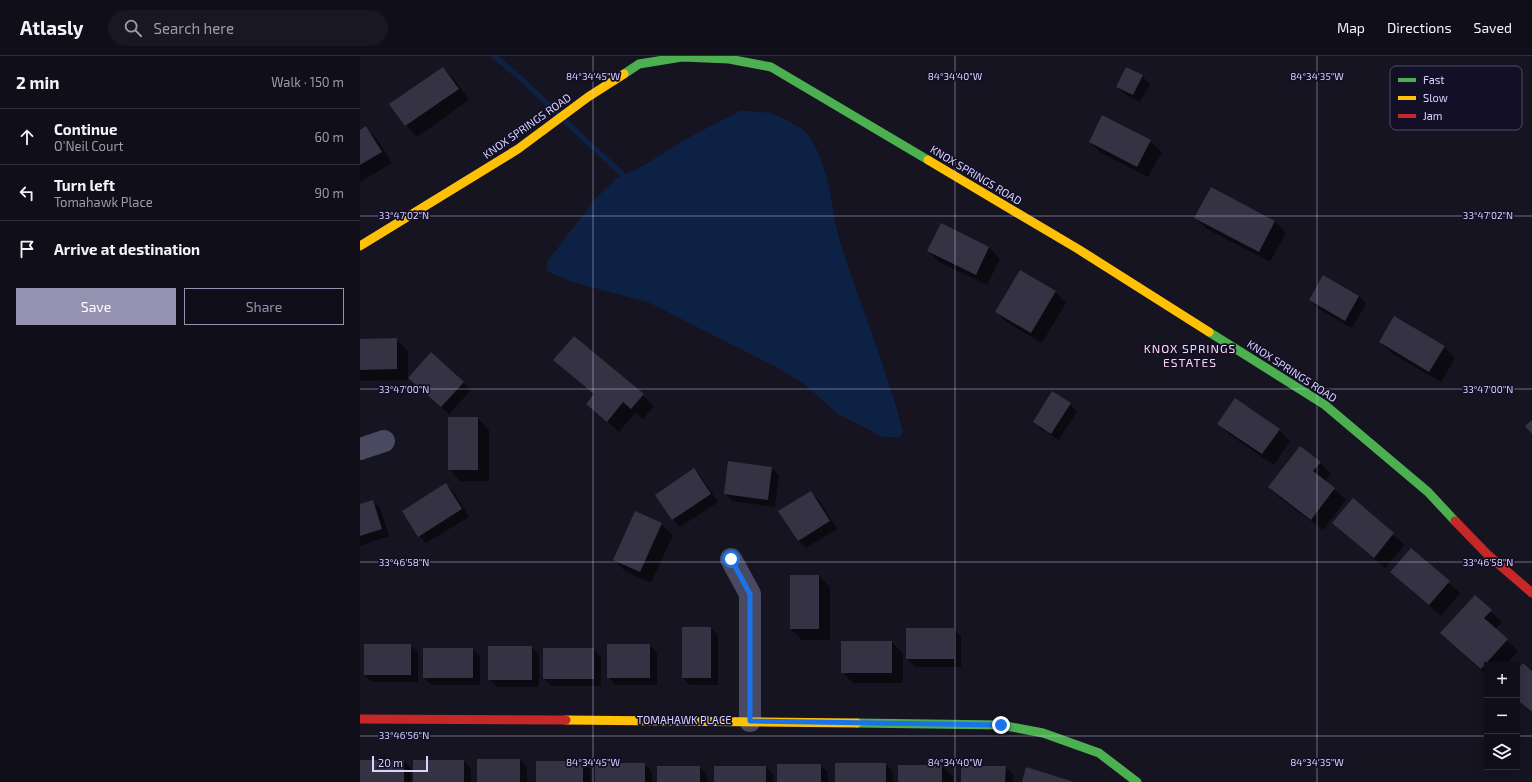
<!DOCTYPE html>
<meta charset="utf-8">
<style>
:root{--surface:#100f19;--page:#191822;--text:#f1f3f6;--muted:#9c9ca2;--line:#302f38;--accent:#9591b1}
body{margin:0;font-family:"Exo 2",sans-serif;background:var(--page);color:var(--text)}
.controls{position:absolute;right:12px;bottom:12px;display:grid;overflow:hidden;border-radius:0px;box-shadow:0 2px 10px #0003}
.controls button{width:36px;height:36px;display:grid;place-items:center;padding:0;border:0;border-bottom:1px solid var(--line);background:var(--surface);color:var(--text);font:20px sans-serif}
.scale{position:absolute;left:12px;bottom:10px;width:56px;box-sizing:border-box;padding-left:4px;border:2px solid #d9d4ff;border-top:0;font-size:11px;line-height:14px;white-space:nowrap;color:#d9d4ff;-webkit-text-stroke:3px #130f26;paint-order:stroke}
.stop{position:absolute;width:12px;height:12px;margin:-9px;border:3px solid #1a73e8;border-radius:50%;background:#fff}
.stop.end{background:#1a73e8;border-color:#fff;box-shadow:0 1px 4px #0008}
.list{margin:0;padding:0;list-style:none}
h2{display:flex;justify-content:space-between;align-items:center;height:52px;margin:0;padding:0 16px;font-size:17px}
h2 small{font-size:13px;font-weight:400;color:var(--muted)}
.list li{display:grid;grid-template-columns:26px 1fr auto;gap:12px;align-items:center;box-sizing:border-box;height:56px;padding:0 16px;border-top:1px solid var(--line)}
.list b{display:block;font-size:15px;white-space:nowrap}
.list p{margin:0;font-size:13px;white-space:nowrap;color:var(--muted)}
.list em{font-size:13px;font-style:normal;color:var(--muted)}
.actions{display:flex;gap:8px;padding:12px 16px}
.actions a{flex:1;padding:9px 0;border:1px solid var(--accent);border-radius:0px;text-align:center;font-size:14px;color:var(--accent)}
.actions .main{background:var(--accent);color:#fff}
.icon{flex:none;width:22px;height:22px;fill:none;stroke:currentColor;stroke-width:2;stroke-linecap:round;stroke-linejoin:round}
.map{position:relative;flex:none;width:1172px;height:726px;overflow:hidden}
header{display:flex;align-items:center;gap:24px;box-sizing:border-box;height:56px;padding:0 20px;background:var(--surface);border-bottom:1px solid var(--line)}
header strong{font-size:19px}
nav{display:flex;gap:22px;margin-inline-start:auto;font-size:14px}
.search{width:280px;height:36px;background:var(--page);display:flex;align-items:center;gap:10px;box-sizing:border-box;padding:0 14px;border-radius:22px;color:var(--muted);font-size:15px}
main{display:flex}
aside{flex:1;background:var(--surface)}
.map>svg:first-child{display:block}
.water{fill:#0d2144}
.shadow{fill:#0007}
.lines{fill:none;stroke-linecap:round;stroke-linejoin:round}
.stream{stroke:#0d2144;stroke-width:5.5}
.building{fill:#343243}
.street{stroke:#4a4962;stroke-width:22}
.fast{stroke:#4caf50;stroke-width:9}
.slow{stroke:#ffc107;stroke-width:9}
.jam{stroke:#c62828;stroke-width:9}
.route{stroke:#1a73e8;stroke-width:5}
.ticks{fill:none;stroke:#d9d4ff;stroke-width:1;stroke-opacity:0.45}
.labels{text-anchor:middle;stroke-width:3.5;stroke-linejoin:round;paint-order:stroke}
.street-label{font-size:11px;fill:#d9d4ff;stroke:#130f26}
.neighbourhood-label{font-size:12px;letter-spacing:1px;fill:#ffd6f0;stroke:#130f26}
.key{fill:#130f26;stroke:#4e4a67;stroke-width:1}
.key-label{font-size:11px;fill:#d9d4ff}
.ticks-label{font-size:10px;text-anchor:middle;fill:#d9d4ff;stroke:#130f26;stroke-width:3.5;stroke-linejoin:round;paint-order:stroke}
</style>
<header>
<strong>Atlasly</strong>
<div class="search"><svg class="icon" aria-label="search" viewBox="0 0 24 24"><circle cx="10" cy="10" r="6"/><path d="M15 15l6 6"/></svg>Search here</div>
<nav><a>Map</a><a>Directions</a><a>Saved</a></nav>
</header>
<main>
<aside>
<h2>2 min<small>Walk · 150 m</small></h2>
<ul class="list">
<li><svg class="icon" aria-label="ahead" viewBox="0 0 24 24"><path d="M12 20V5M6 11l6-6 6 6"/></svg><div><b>Continue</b><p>O'Neil Court</p></div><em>60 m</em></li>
<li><svg class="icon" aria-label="left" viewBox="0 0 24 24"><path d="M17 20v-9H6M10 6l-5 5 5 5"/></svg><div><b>Turn left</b><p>Tomahawk Place</p></div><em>90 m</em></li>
<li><svg class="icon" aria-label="arrive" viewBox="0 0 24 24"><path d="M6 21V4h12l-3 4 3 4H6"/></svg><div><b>Arrive at destination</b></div></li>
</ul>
<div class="actions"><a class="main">Save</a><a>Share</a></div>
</aside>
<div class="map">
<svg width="1172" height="726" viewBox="0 0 1172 726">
<rect width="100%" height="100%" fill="#161421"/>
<!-- water -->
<path class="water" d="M380 55C402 55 413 56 432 67 436 70 442 72 445 75 472 109 469 153 482 192 502 254 527 313 543 376L540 381H523L478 358 444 328 418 312 290 247 209 225 187 215V206L235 143 257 122 283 110 324 84Z"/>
<!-- shadow -->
<path class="shadow" d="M83 12 94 23 109 44 57 81 46 69Z
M782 20 790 28 780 46 765 38 757 31Z
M743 61 790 85 802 96 788 121 741 97 730 86Z
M6 71 17 83 32 107 0 126V75Z
M835 162 915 166 926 177 910 206 847 173Z
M629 191 640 203 627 229 579 206 568 195Z
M695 235 706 247 682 287 648 267 636 256Z
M999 240 1006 248 992 272 957 252 950 244Z
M36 283 48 295V324L0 325V284Z
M1020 286 1084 291 1095 302 1081 326 1031 297Z
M71 298 111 334 89 358 57 329Z
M195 304 283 339 294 350 283 363 275 357 259 376 227 348 235 339Z
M710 348 717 355 699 384 681 373 674 366Z
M118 362 129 374V425H100L89 413Z
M858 368 919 374 930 385 914 409 870 379Z
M960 406 971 418 965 425 986 444 963 474 920 442 909 431Z
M412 412 419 419 415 451 373 445 365 438Z
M334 413 341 421 358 446 320 471 313 464 296 439Z
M86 429 94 436 109 461 66 487 59 480Z
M450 436 458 443 477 473 446 492 438 485Z
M993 444 1045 489 1025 512 973 467Z
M12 445 20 452 29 480 0 490V449Z
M275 457 301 468 313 479 291 527 265 515 254 504Z
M1051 493 1100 537 1081 560 1031 516Z
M431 520H459L470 531V584H442L431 573Z
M1115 541 1142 566 1135 574 1158 595 1146 609H1127V619L1093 588Z
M351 572 358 579V629H330L323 622Z
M547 573H593L601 580V611H555L547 603Z
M532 586 543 598V627H493L482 616Z
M50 589 58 596V626H12L5 619Z
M290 589 297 597V629H256L248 621Z
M172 591 179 599V631H137L129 623Z
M113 593 120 600V629H72L64 622Z
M233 593 241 601V630H192L184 623Z
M1157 615 1172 616V657L1157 645Z
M160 704 167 711V726H118Z
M0 705H43L51 712V726H0Z
M104 705 111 713V726H54Z
M223 706 230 714V726H177Z
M285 708 292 716V726H236Z
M526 708 533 716V726H476Z
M460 709 468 716V726H418Z
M539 710H582L593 721V726H539Z
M340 711 347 719V726H298Z
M405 711 413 718V726H355Z
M645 711 653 718V726H602Z"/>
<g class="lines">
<!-- stream -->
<path class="stream" d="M134 0 157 19 198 58
M204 64 262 118"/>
</g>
<!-- building -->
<path class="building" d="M83 11 99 33 45 70 29 48Z
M766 11 783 19 773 39 756 31Z
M742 59 791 84 777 111 729 86Z
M6 70 22 96 0 109V74Z
M851 131 915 165 899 196 834 162Z
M581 167 629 191 616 219 567 195Z
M660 214 696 235 671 277 635 256Z
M963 219 999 240 985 265 949 244Z
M1034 260 1085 290 1069 316 1019 286Z
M214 280 284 338 271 353 263 346 247 366 226 348 234 338 193 304Z
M37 282V313L0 314V283Z
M71 296 104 326 81 351 48 322Z
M692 335 711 347 691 378 673 366Z
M875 342 920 373 902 398 857 368Z
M88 361H118V414H88Z
M1172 364V378L1165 370Z
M940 390 961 406 953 415 975 432 951 464 908 431Z
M368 405 412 411 408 444 364 438Z
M334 412 351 438 312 464 295 439Z
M86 427 102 453 58 481 42 455Z
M451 435 470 465 438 485 418 455Z
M993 442 1034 477 1014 502 972 467Z
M13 444 22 473 0 480V448Z
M275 455 302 467 280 516 253 504Z
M1051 492 1090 525 1069 549 1030 516Z
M430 519H459V573H430Z
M1115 539 1132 554 1124 562 1148 583 1121 613 1080 577Z
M322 571H351V622H322Z
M546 572H594V603H546Z
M481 585H532V617H481Z
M4 588H51V619H4Z
M247 588H290V622H247Z
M128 590H172V624H128Z
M63 592H113V622H63Z
M183 592H234V623H183Z
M1163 607 1172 615V656L1157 644V614Z
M117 703H160V726H117Z
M0 704H44V726H0Z
M53 704H104V726H53Z
M176 705H223V726H176Z
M235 707H285V726H235Z
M475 707H526V726H475Z
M417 708H461V726H417Z
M538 709H582V726H538Z
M297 710H340V726H297Z
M354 710H406V726H354Z
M601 710H646L645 726H601Z
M666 711 714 726H662Z"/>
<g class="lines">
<!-- street -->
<path class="street" d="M0 393 24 385
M371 503 390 538V665"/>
<!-- fast -->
<path class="fast" d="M264 18 279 8 322 1 369 3 411 11 568 104
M849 276 965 349 1068 436 1095 465
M497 667 641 669 683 677 739 697 777 726"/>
<!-- slow -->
<path class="slow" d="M568 104 718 193 849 276
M0 190 158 93 228 41 264 18
M206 664 497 667"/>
<!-- jam -->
<path class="jam" d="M1095 465 1127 498 1172 537
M0 663 206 664"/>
</g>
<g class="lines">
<!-- route -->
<path class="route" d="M371 503 390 538V665L641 669"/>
</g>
<!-- ticks -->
<path class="ticks" d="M233 0V726M595 0V726M957 0V726M0 160H1172M0 333H1172M0 506H1172M0 680H1127M1157 680H1172"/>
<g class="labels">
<!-- street labels -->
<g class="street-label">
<text transform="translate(167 70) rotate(-35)" y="4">KNOX SPRINGS ROAD</text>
<text transform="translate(616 119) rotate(31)" y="4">KNOX SPRINGS ROAD</text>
<text transform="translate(932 315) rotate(33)" y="4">KNOX SPRINGS ROAD</text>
<text x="324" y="668">TOMAHAWK PLACE</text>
</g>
<!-- neighbourhood labels -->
<g class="neighbourhood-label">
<text x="830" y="297">KNOX SPRINGS<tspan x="830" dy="14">ESTATES</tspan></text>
</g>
</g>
<!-- legend -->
<rect x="1030" y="10" width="132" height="64" rx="6" class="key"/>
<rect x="1038" y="22" width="18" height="4" fill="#4caf50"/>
<rect x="1038" y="40" width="18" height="4" fill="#ffc107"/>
<rect x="1038" y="58" width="18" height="4" fill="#c62828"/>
<g class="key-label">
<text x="1063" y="28">Fast</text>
<text x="1063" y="46">Slow</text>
<text x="1063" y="64">Jam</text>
</g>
<g class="ticks-label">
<text x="233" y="24">84°34'45"W</text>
<text x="595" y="24">84°34'40"W</text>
<text x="957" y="24">84°34'35"W</text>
<text x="44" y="163">33°47'02"N</text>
<text x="1128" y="163">33°47'02"N</text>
<text x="44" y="337">33°47'00"N</text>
<text x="1128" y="337">33°47'00"N</text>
<text x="44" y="510">33°46'58"N</text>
<text x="1128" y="510">33°46'58"N</text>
<text x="44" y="683">33°46'56"N</text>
<text x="233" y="710">84°34'45"W</text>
<text x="595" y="710">84°34'40"W</text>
<text x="957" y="710">84°34'35"W</text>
</g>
</svg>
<div class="controls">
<button>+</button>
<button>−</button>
<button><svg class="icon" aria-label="layers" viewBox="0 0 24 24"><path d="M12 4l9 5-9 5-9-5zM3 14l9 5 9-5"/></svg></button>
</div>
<div class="scale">20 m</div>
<div class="stop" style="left:371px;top:503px"></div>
<div class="stop end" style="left:641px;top:669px"></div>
</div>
</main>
